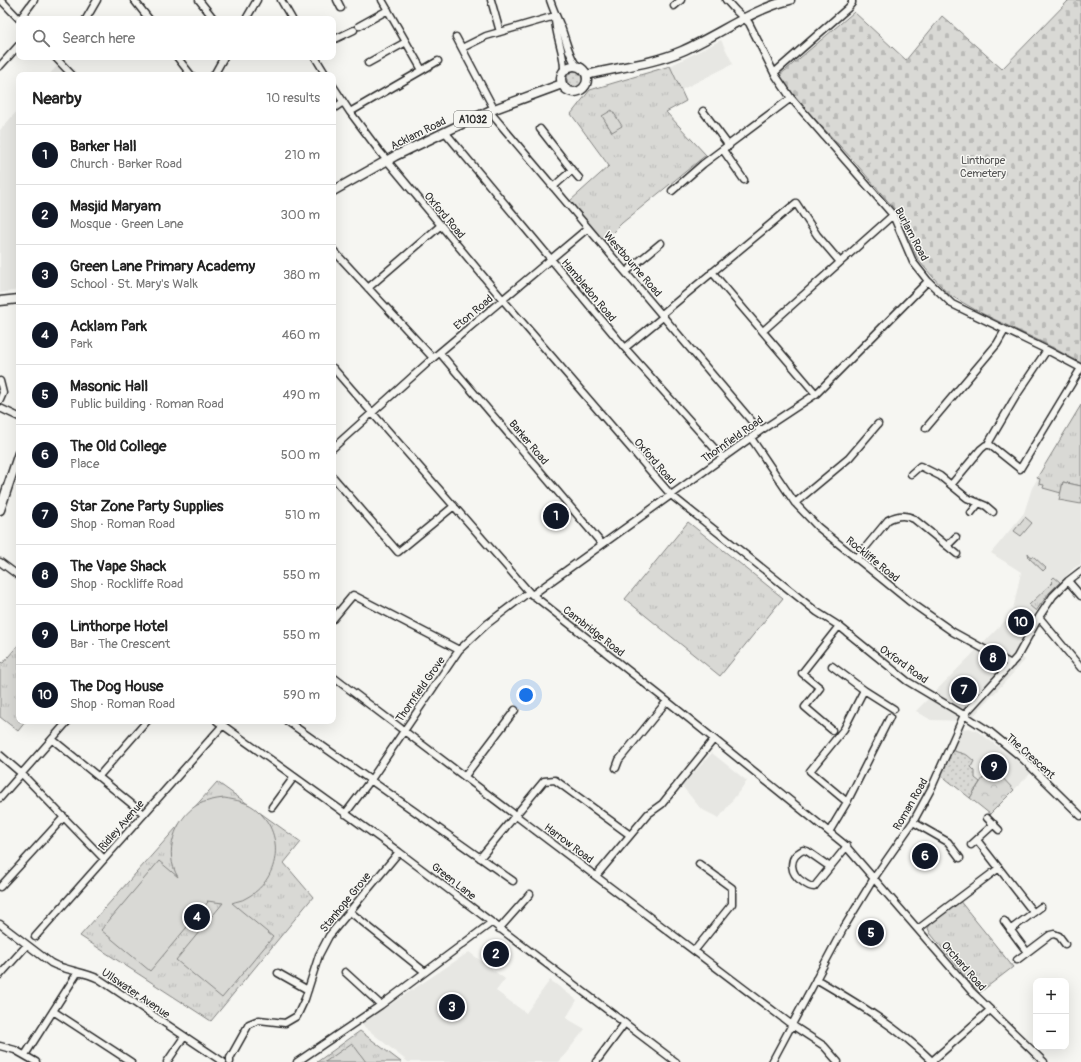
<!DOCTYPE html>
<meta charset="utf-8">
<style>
:root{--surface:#fff;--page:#f6f6f6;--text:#222;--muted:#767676;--line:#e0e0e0;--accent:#111827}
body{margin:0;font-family:Pangolin,sans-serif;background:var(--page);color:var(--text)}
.controls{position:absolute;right:12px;bottom:12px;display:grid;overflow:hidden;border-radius:8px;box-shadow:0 4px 16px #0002}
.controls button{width:36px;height:36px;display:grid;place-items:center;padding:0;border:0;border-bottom:1px solid var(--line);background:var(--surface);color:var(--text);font:20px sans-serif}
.you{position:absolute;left:526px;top:695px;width:14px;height:14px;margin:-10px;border:3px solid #fff;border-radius:50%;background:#1a73e8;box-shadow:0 0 0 6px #1a73e833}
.badge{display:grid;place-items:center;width:26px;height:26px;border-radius:50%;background:var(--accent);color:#fff;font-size:13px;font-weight:700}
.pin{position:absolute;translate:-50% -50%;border:2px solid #fff;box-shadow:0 1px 4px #0006}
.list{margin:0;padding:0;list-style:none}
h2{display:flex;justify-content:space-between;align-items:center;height:52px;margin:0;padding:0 16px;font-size:17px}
h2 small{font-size:13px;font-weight:400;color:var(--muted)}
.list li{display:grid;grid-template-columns:26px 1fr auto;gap:12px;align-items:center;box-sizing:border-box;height:60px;padding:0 16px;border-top:1px solid var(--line)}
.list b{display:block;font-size:15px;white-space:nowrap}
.list p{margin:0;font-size:13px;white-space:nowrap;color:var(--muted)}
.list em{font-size:13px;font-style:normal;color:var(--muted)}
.icon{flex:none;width:22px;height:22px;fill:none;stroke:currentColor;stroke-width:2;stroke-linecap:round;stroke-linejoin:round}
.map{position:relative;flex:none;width:1081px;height:1062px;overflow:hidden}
.search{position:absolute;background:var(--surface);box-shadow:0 4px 16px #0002;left:16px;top:16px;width:320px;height:44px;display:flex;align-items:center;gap:10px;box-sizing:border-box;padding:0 14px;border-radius:8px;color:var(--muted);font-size:15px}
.panel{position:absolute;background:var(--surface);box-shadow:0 4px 16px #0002;left:16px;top:72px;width:320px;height:652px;border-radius:8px}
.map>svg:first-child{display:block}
.built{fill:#e7e7e3}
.grass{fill:url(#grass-dots);stroke:#828280}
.forest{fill:url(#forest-crowns);stroke:#828280}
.cemetery{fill:url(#cemetery-stones);stroke:#828280}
.park{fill:url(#park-tufts);stroke:#828280}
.pitch{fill:#d9d9d5;stroke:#828280}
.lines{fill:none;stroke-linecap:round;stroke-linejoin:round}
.minor-casing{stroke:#2b2b2b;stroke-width:9}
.major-casing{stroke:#2b2b2b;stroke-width:11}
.minor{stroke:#f6f6f2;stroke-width:6}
.major{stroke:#f6f6f2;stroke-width:8}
.labels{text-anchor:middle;stroke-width:3;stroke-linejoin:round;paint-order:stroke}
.shield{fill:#f6f6f2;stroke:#686867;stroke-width:1}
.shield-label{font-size:10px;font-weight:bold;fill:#2b2b2b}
.street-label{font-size:11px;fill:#2b2b2b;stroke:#f6f6f2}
.park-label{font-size:11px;fill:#565656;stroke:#f6f6f2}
</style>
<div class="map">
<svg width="1081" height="1062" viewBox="0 0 1081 1062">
<defs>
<pattern id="grass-dots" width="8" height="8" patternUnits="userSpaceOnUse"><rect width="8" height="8" fill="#d9d9d5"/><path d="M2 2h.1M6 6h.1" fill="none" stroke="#babab7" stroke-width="1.8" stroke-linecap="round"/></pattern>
<pattern id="forest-crowns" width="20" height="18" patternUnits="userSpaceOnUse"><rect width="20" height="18" fill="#d9d9d5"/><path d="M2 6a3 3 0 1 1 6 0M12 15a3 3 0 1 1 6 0" fill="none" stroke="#babab7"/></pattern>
<pattern id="cemetery-stones" width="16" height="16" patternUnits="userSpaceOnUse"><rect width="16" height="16" fill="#d9d9d5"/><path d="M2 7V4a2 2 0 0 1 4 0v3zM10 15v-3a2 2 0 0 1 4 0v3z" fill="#babab7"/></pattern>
<pattern id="park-tufts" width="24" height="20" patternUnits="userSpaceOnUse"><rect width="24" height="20" fill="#d9d9d5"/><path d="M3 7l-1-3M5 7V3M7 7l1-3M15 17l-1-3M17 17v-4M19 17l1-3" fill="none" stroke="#babab7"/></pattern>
</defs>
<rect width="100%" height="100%" fill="#f6f6f2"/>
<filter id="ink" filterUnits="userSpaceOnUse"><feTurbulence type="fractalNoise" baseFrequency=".025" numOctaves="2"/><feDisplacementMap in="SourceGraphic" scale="8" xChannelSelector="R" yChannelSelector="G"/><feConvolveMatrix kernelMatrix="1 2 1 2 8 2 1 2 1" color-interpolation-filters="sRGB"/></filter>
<g filter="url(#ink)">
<!-- built -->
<path class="built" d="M721 40 733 64 681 90 670 66Z
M57 66 65 75H49Z
M19 109V290L0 293V130Z
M1081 405V564L1074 568 1049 593 1029 621 1015 652 1025 660 969 721 931 720 916 711 1012 614 1021 572 991 553 1024 513 1032 488Z
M969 728 977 731 1016 760 1031 773 990 814 941 775 959 733 963 729Z
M712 753 747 781 719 818 701 809 682 786Z
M469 952 505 979 496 991 526 1013 550 980 577 1000 566 1018 585 1029 559 1062H408L361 1024Z"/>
<!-- grass -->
<path class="grass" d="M567 79a8 8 0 1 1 16 0a8 8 0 1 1-16 0Z
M1028 553 1030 556 1034 557 1046 568 1043 571 1029 558Z
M951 750 967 755 974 761 971 767 975 771V778L980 782 970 798 941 775Z"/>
<!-- forest -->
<path class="forest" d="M989 774 995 780 1000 775 1014 790 990 814 970 798 983 778 987 779Z"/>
<!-- cemetery -->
<path class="cemetery" d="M1069 0H1081V363L1046 344 979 312 948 294 918 260 897 212 853 160 798 101 780 75 854 12 906 60 942 16 1002 69Z"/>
<!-- park -->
<path class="park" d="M670 66 686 101 666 112 706 155 622 223 604 241 570 201 609 166 571 114 590 90Z
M1081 405V486L1063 482 1061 493 1043 488 1044 485 1039 484 1040 479 1037 478Z
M688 522 783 598 720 676 625 599Z
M1054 577 1060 582 1049 593 1036 611 1029 605 1053 582 1051 580Z
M19 644V721H26L18 731 0 717V662L3 663Z
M217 782 301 842 284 863 313 897 211 1021 80 936Z
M959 900 1013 967 979 993 930 933 928 928 932 922Z
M360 1031 401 1062H317Z"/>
<!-- pitch -->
<path class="pitch" d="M612 110 622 126 612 132 602 116Z
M1063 482 1081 486V504L1059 500Z
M1025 517 1032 523 1021 536 1014 531Z
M224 798C236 800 249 802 258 811 286 836 279 881 246 898 242 901 236 901 232 903L273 937 222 998 176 960 223 903 207 901 208 902 150 971 101 930 159 861 178 877C163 853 175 819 197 805 205 801 215 799 224 798Z
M352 1043 366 1062H325Z"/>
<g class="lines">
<!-- minor casing -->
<g class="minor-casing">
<path id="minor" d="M134 0 149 19
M199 0 214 19
M281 0 292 19
M337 0 341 8
M382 0 422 70
M491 0 500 32
M550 0C553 9 557 18 561 27 566 40 568 53 576 65
M726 0 736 11 749 23 774 73 791 98 893 215 913 262 928 281 952 304 1047 350 1081 368
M2 1 19 19
M674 6 681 0
M555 18C555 35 564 51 564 69
M20 19 34 0
M86 19 97 0
M246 19 257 0
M359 26 388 10
M456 37 494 109
M333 40 354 30
M462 48 486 36 555 16
M55 57 72 75
M177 57 191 75
M315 57 326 75
M368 63 406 42
M0 66 19 45
M774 73 848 8 852 3V0
M214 75 224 57
M333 86 350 112 380 152 503 300 671 495 817 612 839 626 907 681 964 715 989 731 1022 758 1081 816
M333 109 343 102
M489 111 760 431
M703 111 729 146
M350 112 438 61
M540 129 572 170 553 187
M445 132 625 348 723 458
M723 150 744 180
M572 170 579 178
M672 191 703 164 791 98
M333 250 433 358
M626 272 661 243
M712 272 816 394
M368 288 440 226
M662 314 796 203 817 235 840 262
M763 331 893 215
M625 348 664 316
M440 353 602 544
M333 368 529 592 667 701 844 844 972 992 1044 1062
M0 381 3 393 0 400
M0 408 19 417
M926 428 997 344 1005 330
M751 438 795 503 818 527 909 601 953 632 1011 664
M990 445 1020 469 1081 368
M990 445 989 442 1016 396 1047 350
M333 448 433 358 588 228
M911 474 920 466 940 476 967 498 986 506 993 512
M333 477 398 552 454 506
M951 485 981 449 986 445H990
M795 503 849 458 878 424
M971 513 979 503
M947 546 956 537
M856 559 888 520C897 515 905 514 914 519L957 554
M0 562 19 576
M1068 581 1081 596
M532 595 760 431 816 394 928 281
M1039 617 1081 668
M333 619 353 595 459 650
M832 666 864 690 844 729 810 771 847 802
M333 677 792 1025 824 1046 838 1062
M864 690 894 709
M217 721 399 852 676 1062
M287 721 513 881
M832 730 805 707 820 688 802 673 839 626
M52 739 144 814
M0 755 22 774 104 859
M616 768 619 760 667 701
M99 776 147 721
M465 776 515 710
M0 798 68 721
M272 807 294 777
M345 814 370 781 459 650 487 624 529 592
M987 818 999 830
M913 822 948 842 960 858
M829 832 847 802 890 717
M977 840 1033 912
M971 845 994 824
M480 858 544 781 555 780 630 835
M830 867 807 851 803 850C787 858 790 874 803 882 807 885 810 887 814 887L847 846
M596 876 648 814 662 804 714 739
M0 887 64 817
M349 911 425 972
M1004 921 1027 952
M0 924 51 963C66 971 83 971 99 979L223 1062
M499 929 530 894
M918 929 999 868
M1010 930 1041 907
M35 937 223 725
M695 950 732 904V888L699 864
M1017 960 1050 935 1054 934 1059 936 1065 944
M345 972 381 1005
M278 973 308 990
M0 975 27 945
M816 979C857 1003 899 1028 933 1062
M53 1011 131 1062
M0 1046 15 1050 36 1062
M25 1055 78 972
M167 1062 184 1037
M230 1062V1058L249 1024 259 1020 285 1023 297 1016 305 999 319 955 329 936 399 852
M297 1062 381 1005 491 923
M596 1062 625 1023
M772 1062 843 929 874 878 913 822 931 789 964 715 1017 657 1039 617 1053 596 1068 581 1081 571
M931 1062 990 1010"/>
</g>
<!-- major casing -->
<g class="major-casing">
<path id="major" d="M561 79a13 13 0 1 1 26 0a13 13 0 1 1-26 0Z
M587 75C619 67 652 64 682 51 718 35 751 10 790 0
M333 191 395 156 445 132 489 111 562 84
M0 301 19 299
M0 510 19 453"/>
</g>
<!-- minor -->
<use href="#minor" class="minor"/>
<!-- major -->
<use href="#major" class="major"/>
</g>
</g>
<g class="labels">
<!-- shield labels -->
<rect class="shield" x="454" y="111" width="38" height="16" rx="3"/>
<g class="shield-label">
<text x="473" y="123">A1032</text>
</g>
<!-- street labels -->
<g class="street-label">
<text transform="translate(418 133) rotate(-26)" y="4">Acklam Road</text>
<text transform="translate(445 215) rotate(50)" y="4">Oxford Road</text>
<text transform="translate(912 234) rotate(62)" y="4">Burlam Road</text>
<text transform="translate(633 264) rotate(49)" y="4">Westbourne Road</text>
<text transform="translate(589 290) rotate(50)" y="4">Hambledon Road</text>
<text transform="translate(473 312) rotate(-40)" y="4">Eton Road</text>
<text transform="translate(732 439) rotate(-35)" y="4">Thornfield Road</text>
<text transform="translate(529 442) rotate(50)" y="4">Barker Road</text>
<text transform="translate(655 461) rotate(49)" y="4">Oxford Road</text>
<text transform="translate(873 559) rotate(39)" y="4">Rockliffe Road</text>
<text transform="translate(594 631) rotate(38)" y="4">Cambridge Road</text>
<text transform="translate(904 664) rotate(36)" y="4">Oxford Road</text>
<text transform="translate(420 689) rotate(-55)" y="4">Thornfield Grove</text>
<text transform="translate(1031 756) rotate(42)" y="4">The Crescent</text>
<text transform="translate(910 804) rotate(-60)" y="4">Roman Road</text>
<text transform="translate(121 825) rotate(-49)" y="4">Ridley Avenue</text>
<text transform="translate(569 843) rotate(37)" y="4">Harrow Road</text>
<text transform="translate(454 881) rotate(38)" y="4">Green Lane</text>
<text transform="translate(345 902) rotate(-51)" y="4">Stanhope Grove</text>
<text transform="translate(964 966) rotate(49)" y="4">Orchard Road</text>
<text transform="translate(136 993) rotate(34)" y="4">Ullswater Avenue</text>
</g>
<!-- park labels -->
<g class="park-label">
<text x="983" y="164">Linthorpe<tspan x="983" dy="13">Cemetery</tspan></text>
</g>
</g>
</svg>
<div class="controls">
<button>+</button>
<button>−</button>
</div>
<div class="you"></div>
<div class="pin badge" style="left:556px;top:516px">1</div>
<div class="pin badge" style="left:496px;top:954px">2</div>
<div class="pin badge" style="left:452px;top:1007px">3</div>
<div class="pin badge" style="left:197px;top:917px">4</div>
<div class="pin badge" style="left:871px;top:933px">5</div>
<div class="pin badge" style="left:925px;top:856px">6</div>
<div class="pin badge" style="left:964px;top:690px">7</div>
<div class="pin badge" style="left:993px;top:658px">8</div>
<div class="pin badge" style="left:994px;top:767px">9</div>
<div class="pin badge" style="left:1021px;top:622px">10</div>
<div class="search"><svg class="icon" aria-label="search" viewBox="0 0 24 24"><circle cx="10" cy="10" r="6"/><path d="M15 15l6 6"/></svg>Search here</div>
<section class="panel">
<h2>Nearby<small>10 results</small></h2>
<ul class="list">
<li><span class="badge">1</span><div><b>Barker Hall</b><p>Church · Barker Road</p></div><em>210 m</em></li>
<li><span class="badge">2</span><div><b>Masjid Maryam</b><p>Mosque · Green Lane</p></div><em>300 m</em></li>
<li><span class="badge">3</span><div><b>Green Lane Primary Academy</b><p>School · St. Mary's Walk</p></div><em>380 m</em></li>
<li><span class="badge">4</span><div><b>Acklam Park</b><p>Park</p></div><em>460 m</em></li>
<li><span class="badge">5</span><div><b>Masonic Hall</b><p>Public building · Roman Road</p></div><em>490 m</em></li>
<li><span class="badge">6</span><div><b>The Old College</b><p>Place</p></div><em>500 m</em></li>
<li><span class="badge">7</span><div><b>Star Zone Party Supplies</b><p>Shop · Roman Road</p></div><em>510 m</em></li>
<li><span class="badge">8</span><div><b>The Vape Shack</b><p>Shop · Rockliffe Road</p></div><em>550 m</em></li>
<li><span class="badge">9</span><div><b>Linthorpe Hotel</b><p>Bar · The Crescent</p></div><em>550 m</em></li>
<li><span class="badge">10</span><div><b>The Dog House</b><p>Shop · Roman Road</p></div><em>590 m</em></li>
</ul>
</section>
</div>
